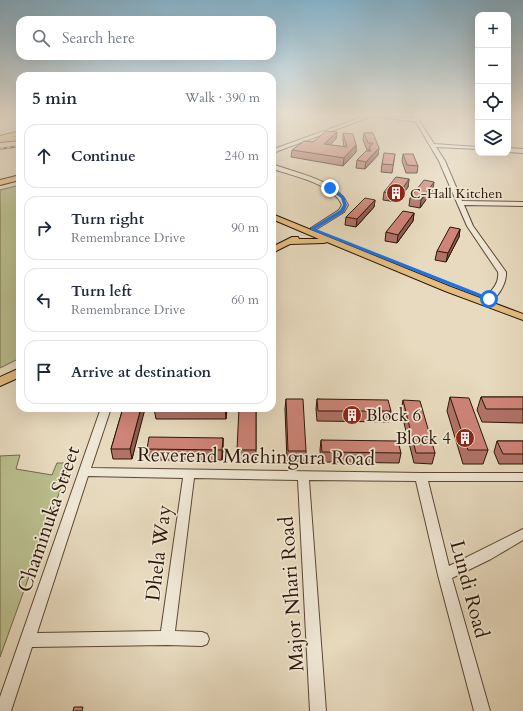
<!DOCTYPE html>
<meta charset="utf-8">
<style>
:root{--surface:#fff;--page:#f2f2f3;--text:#1f2937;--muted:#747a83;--line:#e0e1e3}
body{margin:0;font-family:Cardo,serif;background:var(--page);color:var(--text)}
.controls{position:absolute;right:12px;top:12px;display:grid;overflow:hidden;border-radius:8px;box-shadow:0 4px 16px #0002}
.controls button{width:36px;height:36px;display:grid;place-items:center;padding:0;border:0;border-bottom:1px solid var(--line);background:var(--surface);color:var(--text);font:20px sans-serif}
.stop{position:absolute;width:12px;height:12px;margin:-9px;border:3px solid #1a73e8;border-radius:50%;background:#fff}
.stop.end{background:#1a73e8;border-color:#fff;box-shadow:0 1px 4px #0008}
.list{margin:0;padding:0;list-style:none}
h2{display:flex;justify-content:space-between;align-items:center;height:52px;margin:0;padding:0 16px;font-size:17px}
h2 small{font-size:13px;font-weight:400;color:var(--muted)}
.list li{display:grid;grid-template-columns:26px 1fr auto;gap:12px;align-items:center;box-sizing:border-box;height:64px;margin:0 8px 8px;padding:0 8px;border:1px solid var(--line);border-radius:12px}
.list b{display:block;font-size:15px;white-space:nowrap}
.list p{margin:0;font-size:13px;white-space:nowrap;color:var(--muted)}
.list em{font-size:13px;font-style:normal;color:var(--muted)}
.icon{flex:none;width:22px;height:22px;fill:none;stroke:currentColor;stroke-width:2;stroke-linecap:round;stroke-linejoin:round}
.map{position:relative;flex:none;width:523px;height:711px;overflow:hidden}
.search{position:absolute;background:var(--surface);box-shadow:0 4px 16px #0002;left:16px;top:16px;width:260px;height:44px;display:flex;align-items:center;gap:10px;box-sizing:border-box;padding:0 14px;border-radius:12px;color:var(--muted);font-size:15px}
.panel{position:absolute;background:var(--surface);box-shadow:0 4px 16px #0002;left:16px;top:72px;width:260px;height:340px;border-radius:12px}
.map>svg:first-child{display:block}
.green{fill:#babe8e;stroke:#736a4a}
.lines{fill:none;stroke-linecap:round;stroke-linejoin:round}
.river{fill:#97bbb1;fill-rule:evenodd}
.minor-casing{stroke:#5b4735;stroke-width:2}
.major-casing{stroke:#2c1607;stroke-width:2}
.highway-casing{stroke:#2c1607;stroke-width:2}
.minor{fill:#efe7d5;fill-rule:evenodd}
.major{fill:#e4bd7f;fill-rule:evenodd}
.highway{fill:#e4bd7f;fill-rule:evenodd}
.rail-casing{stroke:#2c1607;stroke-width:2}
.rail{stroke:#efe7d5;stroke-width:1;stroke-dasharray:3.5;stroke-linecap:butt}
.wall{fill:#b17267;stroke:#2c1607}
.shaded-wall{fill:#905c54;stroke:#2c1607}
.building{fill:#ce8478;stroke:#2c1607}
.route{fill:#1a73e8}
.labels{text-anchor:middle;stroke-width:3.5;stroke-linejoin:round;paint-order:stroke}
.far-poi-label{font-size:14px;fill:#2c1607;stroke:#efe7d5;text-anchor:start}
.poi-label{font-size:17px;fill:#2c1607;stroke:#efe7d5;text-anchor:start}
.near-street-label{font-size:20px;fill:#2c1607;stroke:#efe7d5}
</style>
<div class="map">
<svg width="523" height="711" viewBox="0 0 523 711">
<rect width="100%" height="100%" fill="#e7dabe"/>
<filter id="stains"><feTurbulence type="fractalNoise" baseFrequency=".005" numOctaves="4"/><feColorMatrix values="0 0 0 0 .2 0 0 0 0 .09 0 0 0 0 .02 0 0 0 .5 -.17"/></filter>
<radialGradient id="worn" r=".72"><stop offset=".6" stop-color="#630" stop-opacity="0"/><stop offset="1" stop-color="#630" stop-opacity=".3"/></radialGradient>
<!-- green -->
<path class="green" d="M20 185V358L0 368V190Z
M20 455 16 469 52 475 57 463H70L0 657V456Z"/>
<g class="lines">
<!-- river -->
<path class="river" d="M508 114H515L523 118V122Z"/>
<!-- minor casing -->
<g class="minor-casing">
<path id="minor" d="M371 114 414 119 411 114H415L434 144 478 147V149L436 147 445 161 462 201 523 202V206L464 205 473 226 506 272C507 284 496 302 484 305L480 303C488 293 500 286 498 272L467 226 439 161 416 122 372 116 278 151 272 155V151L274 149Z
M508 148 523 149V153L508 152Z
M272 164C295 173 338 180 348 205L344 212 315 230H311V228L339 210 342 205C334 184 293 176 273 169Z
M101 408H111L91 468 421 473H523V481H428L449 566 523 529V540L491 559 452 578 490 711H474L438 575 416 481 309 480 326 711H310L298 480 194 478 175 631 202 632 207 634 209 639 207 644 202 646 167 645 32 647 11 711H0V697ZM88 476 183 478 161 631 37 633Z"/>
</g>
<!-- major casing -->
<g class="major-casing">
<path id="major" d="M20 136V140L0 142V138Z
M272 214 451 287 523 314V320L445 291 327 242 324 243 290 244 272 253V247L292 237H298L299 239H319L272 219Z
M20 368V377L0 386V377Z"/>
</g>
<!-- highway casing -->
<g class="highway-casing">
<path id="highway" d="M20 131V135L0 140V136Z
M20 175V180L0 185V180Z"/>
</g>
<!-- minor -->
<use href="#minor" class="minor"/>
<!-- major -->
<use href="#major" class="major"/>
<!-- highway -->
<use href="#highway" class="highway"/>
<!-- rail casing -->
<g class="rail-casing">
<path id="rail" d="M0 149 20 146"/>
</g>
<!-- rail -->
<use href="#rail" class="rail"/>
</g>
<!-- wall -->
<path class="wall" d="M337 132 336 139 330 145 344 147 343 140V133L356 145V152L343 166 291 157 292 150Z
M364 133H373L378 155 365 169 356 168 357 160 369 151V150H367L363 140Z
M395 154 392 173 381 172 382 164Z
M403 154 418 166 417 173H406L402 161Z
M409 179 408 187 397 202 383 200 384 192Z
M433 190 420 208 409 206 410 198Z
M375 200 374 207 356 227 345 225 346 217Z
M414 213 413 221 397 243 385 241 386 232Z
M460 229 459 237 446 262 435 260 437 251Z
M450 397 488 450 483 464H463L447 411Z
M481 397H523V423L482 422 477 410Z
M286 399 306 451V461H287L285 409Z
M317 399 391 411 389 422 317 421 316 409Z
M403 400 435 453 432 464 414 463 401 411Z
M123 408H144L132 459H113L111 449Z
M256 408V460H238L237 450Z
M154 409H227L226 419H156Z
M223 438V448L222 460H148L147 449Z
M321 440 401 453 399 463 321 462 320 450Z
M497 441H523V464H499L494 452Z"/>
<!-- shaded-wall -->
<path class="shaded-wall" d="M337 132 336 139 324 151V144Z
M356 145V152L343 166 344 158Z
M379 148 378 155 365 169 366 162Z
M409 179 408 187 397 202 398 195Z
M434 182 433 190 420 208 421 200Z
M375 200 374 207 356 227 357 219Z
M414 213 413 221 397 243 398 235Z
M460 229 459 237 446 262 448 253Z
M141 408H144L145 409 132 459 130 449Z
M225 408H227L226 419Z
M223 438V448L222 460V450Z"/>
<!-- building -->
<path class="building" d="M326 131 337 132 324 144 347 147 343 133 353 134 356 145 344 158 292 150 304 141 313 142Z
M364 133H373L379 148 366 162 357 160 366 151H371L369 148 373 143H368Z
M384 153 395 154 393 165 382 164Z
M403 154H413L418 166 407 165Z
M396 177 409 179 398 195 384 192Z
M424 180 434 182 421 200 410 198Z
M365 198 375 200 357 219 346 217Z
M403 211 414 213 398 235 386 232Z
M450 227 460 229 448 253 437 251Z
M450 397 469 398 488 450H468Z
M481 397H523V409H486Z
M286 399H303L306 451H288Z
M317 399 388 400 391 411H318Z
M403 400 420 401 435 453H416Z
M123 408H141L130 449H111Z
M154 408H225V409H154Z
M239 408H256V450H237Z
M149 437 223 438 222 450 147 449Z
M321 440 398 441 401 453 322 452Z
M497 441H523V454H503Z
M74 707H83L82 711H73Z"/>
<!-- sky -->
<linearGradient id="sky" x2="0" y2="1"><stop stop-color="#87b7d2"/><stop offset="0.54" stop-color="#f4eee2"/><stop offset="1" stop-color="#f4eee2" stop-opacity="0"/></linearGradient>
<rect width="523" height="213" fill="url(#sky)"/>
<!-- route -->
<path class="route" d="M330 187 344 196 347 205 344 212 316 229 491 298V300H487L311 230V228L340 210 343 205 341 198 329 189Z"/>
<!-- icons -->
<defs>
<g id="building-disc" transform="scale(1)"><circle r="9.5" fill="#8f2418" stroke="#efe7d5"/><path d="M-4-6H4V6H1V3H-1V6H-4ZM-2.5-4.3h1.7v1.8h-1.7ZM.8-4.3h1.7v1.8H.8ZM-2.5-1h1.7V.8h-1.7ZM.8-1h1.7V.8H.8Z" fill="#fff"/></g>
</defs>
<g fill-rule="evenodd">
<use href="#building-disc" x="396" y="193"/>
<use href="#building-disc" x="352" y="415"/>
<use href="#building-disc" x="465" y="438"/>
</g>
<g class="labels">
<!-- far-poi labels -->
<g class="far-poi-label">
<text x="410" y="198">C-Hall Kitchen</text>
</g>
<!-- poi labels -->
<g class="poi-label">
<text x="366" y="421">Block 6</text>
<text x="451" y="444" text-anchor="end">Block 4</text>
</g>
<!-- near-street labels -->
<g class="near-street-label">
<text transform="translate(256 456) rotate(1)" y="7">Reverend Machingura Road</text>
<text transform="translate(48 519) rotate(-71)" y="7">Chaminuka Street</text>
<text transform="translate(158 553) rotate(-83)" y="7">Dhela Way</text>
<text transform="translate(470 589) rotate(75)" y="7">Lundi Road</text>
<text transform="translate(291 594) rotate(-94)" y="7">Major Nhari Road</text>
</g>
</g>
<rect width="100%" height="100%" filter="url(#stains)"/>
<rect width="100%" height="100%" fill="url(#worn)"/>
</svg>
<div class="controls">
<button>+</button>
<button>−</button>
<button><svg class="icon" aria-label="locate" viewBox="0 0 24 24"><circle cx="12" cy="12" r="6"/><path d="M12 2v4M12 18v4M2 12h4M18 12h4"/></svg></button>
<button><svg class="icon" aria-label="layers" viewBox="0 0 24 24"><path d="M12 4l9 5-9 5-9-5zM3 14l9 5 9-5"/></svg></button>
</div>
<div class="stop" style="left:489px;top:299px"></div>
<div class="stop end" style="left:330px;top:188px"></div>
<div class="search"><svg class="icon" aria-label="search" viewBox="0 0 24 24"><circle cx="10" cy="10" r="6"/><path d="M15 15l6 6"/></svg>Search here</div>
<section class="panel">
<h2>5 min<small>Walk · 390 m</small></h2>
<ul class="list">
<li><svg class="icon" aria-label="ahead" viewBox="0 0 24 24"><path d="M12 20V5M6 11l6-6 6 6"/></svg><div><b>Continue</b></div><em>240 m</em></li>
<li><svg class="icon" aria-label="right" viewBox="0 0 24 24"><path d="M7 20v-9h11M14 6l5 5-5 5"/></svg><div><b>Turn right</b><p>Remembrance Drive</p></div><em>90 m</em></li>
<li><svg class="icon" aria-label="left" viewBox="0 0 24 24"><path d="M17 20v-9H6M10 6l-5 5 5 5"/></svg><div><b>Turn left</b><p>Remembrance Drive</p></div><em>60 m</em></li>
<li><svg class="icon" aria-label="arrive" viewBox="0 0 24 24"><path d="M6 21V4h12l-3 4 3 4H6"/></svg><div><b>Arrive at destination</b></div></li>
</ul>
</section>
</div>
